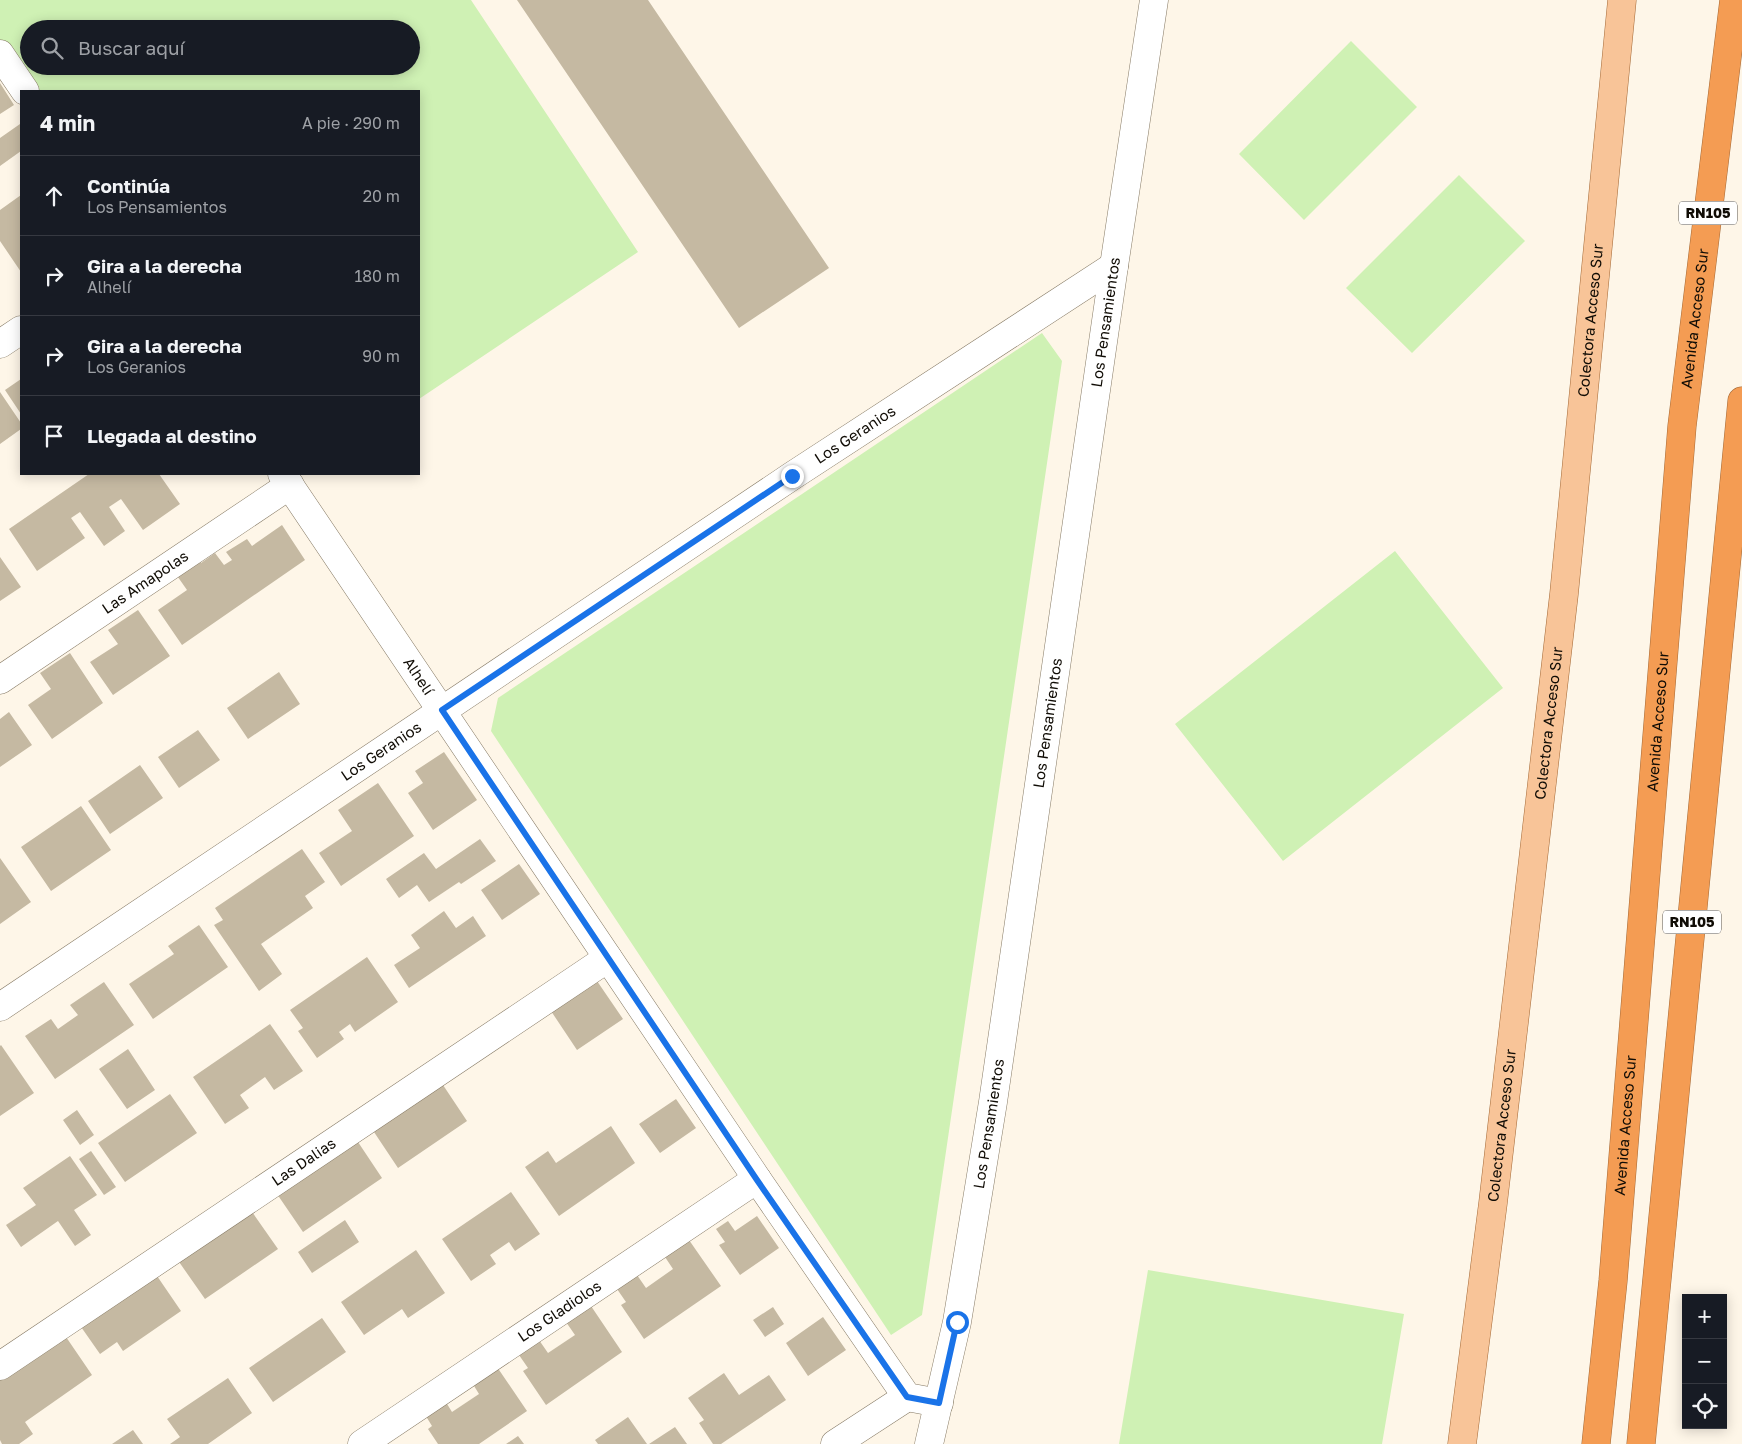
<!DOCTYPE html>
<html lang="es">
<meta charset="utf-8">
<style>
:root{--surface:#171b24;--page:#20242c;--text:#f1f3f6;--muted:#9ea1a6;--line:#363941}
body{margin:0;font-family:"Golos Text",sans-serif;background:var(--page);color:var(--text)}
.controls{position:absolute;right:15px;bottom:15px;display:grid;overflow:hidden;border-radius:0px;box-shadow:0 2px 12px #0003}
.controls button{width:45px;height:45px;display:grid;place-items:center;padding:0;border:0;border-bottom:1px solid var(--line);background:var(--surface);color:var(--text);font:25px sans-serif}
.stop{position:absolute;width:15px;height:15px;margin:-11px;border:4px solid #1a73e8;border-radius:50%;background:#fff}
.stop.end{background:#1a73e8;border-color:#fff;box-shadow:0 1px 5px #0008}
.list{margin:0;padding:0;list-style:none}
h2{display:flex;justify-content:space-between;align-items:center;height:65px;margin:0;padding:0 20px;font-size:21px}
h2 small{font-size:16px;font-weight:400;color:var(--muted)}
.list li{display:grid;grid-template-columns:32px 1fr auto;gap:15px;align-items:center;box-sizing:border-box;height:80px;padding:0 20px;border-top:1px solid var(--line)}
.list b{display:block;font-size:19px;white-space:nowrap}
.list p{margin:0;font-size:16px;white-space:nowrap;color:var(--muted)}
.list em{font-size:16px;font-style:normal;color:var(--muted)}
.icon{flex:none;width:28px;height:28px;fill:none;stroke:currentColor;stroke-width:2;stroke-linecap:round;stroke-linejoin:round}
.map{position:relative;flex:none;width:1742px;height:1444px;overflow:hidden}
.search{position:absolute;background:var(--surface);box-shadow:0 2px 12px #0003;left:20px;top:20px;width:400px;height:55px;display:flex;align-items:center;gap:12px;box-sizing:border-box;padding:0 18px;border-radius:28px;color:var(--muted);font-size:19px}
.panel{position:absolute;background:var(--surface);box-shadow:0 2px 12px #0003;left:20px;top:90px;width:400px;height:385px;border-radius:0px}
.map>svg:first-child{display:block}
.green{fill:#cff1b4;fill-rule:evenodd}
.building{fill:#c5b9a2}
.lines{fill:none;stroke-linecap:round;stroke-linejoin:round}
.minor-casing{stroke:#867a65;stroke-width:29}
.major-casing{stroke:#a46a38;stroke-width:29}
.highway-casing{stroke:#a46a38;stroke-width:29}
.minor{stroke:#fff;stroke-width:28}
.major{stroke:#f8c498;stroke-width:28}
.highway{stroke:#f49c53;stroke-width:28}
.route{stroke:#1a73e8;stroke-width:6}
.labels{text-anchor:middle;stroke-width:5;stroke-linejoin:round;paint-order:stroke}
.shield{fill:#fff;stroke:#585550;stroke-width:1}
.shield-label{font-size:14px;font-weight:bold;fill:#100c05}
.street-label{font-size:15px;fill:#100c05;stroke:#fff}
</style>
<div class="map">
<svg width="1742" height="1444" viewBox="0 0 1742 1444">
<rect width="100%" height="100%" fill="#fef6e8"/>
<!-- green -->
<path class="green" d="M0 0H471L638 252 419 399V91H25L0 54ZM29 29H411V66H29Z
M1351 41 1417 107 1304 220 1239 154Z
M1459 175 1525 241 1412 353 1346 288Z
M1042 333 1062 361 922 1315 891 1335 491 731 498 698Z
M1395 551 1503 688 1283 861 1175 724Z
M1148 1270 1404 1314 1382 1444H1119Z"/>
<!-- building -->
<path class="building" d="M517 0H648L829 268 739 328Z
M0 83 14 105 0 114Z
M20 124 21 126V151L0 166V138Z
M21 195V272L0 241V210Z
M21 379V414L5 390Z
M0 392 21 423V429L0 444Z
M89 474H159L180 504 143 530 121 499 109 507 125 531 104 546 80 512 71 518 85 538 37 571 9 529Z
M282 525 305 560 182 645 158 610 187 590 173 570 195 555 201 563 215 553 224 565 232 560 226 552 247 539 252 546Z
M0 557 21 587 0 601Z
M138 610 170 656 113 695 90 662 118 644 108 630Z
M70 653 103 703 52 739 28 705 51 689 40 673Z
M279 672 300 704 248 739 227 708Z
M9 712 32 745 0 767V719Z
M198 730 220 760 179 788 158 757Z
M444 752 477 800 433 830 408 793 423 783 415 771Z
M140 765 163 798 110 834 88 801Z
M378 783 414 836 341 886 319 853 352 831 338 810Z
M81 806 111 850 51 891 21 847Z
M480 839 496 861 461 884 459 882 429 902 417 885 399 898 386 879 424 853 436 869Z
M302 849 325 882 305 896 313 908 261 944 282 974 259 991 214 925 223 920 215 908Z
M0 858 31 902 0 924Z
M519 864 540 894 502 920 481 890Z
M444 911 456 928 473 916 486 936 409 988 394 965 420 948 411 935Z
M199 925 228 967 153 1019 129 984 174 954 168 946Z
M367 957 398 1002 355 1032 350 1024 339 1032 344 1039 317 1058 298 1031 303 1028 290 1010Z
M597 981 623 1019 577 1050 551 1011Z
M104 982 134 1025 55 1079 25 1036 51 1019 58 1029 78 1015 70 1005Z
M270 1024 303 1071 274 1090 265 1077 240 1095 249 1108 225 1124 193 1077Z
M1 1045 34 1093 0 1116V1046Z
M128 1049 155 1090 127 1109 99 1069Z
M441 1082 467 1121 398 1168 372 1129Z
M170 1094 197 1133 125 1182 98 1143Z
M676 1099 696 1128 660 1153 639 1124Z
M77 1110 94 1135 80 1145 63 1120Z
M611 1126 635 1163 559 1216 525 1167 548 1151 556 1163Z
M356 1139 382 1178 303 1232 277 1194Z
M91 1151 116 1187 104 1195 79 1159Z
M70 1156 97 1195 74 1210 91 1235 75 1246 58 1221 21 1247 6 1225 36 1205 23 1188Z
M511 1192 540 1234 515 1251 509 1242 490 1255 496 1264 471 1281 442 1239Z
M250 1209 278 1249 205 1299 177 1259Z
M757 1216 779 1248 740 1275 719 1245 725 1242 716 1229 728 1221 735 1231Z
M345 1220 359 1242 312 1273 298 1252Z
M689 1240 721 1286 644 1339 621 1305 626 1302 617 1289 637 1275 646 1288 673 1269 665 1257Z
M416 1250 445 1293 408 1318 402 1309 364 1335 341 1302Z
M155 1273 181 1311 123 1351 117 1342 100 1354 79 1324Z
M591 1306 622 1352 546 1405 523 1371 528 1368 519 1355 539 1340 548 1353 575 1335 566 1322Z
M773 1307 784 1324 765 1337 753 1320Z
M823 1317 846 1350 808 1376 786 1343Z
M322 1318 346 1352 273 1402 249 1368Z
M64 1334 92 1375 25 1422 33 1434 19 1444H2L0 1440V1378Z
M495 1364 527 1411 479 1444H438L428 1429 432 1426 424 1413 444 1399 452 1412 479 1394 471 1381Z
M724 1373 739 1395 769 1375 786 1400 721 1444H713L699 1423 704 1420 688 1398Z
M228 1378 252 1413 208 1444H170L180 1437 167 1419Z
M628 1417 647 1444H598L595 1440Z
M675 1427 687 1444H649Z
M133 1430 143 1444H112Z
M518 1436 524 1444H506Z"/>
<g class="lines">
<!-- minor casing -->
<g class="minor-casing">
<g id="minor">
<path d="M0 54 25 91"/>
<path d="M0 344 21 330"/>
<path id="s1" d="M282 474 757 1179 907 1397 939 1403"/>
<path id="s2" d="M0 680 290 485"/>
<path id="s3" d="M0 1007 792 476 1114 266"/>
<path id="s4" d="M0 1366 608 958"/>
<path id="s5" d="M362 1444 757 1179"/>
<path d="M835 1444 907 1397"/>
<path id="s6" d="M929 1444 957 1322 993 1102 1114 266 1154 0"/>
</g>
</g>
<!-- major casing -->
<g class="major-casing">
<g id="major">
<path id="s7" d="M1462 1444 1493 1203 1564 594 1622 0"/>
</g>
</g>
<!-- highway casing -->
<g class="highway-casing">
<g id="highway">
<path id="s8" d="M1596 1444 1613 1281 1682 426 1734 0"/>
<path d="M1641 1444 1742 401"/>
</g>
</g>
<!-- minor -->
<use href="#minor" class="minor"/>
<!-- major -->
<use href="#major" class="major"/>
<!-- highway -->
<use href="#highway" class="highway"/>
</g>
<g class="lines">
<!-- route -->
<path class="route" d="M792 476 442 710 757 1180 907 1397 939 1403 957 1322"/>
</g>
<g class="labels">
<!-- shield labels -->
<g class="shield">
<rect x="1679" y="201.5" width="58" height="23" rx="4"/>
<rect x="1663" y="910.5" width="58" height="23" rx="4"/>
</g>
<g class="shield-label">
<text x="1708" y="218">RN105</text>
<text x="1692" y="927">RN105</text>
</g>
<!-- street labels -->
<g class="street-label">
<text dy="5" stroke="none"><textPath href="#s8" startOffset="1130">Avenida Acceso Sur</textPath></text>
<text dy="5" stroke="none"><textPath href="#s7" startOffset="1131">Colectora Acceso Sur</textPath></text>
<text dy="5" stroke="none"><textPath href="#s6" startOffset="1136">Los Pensamientos</textPath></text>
<text dy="5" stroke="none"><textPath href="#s3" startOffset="1029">Los Geranios</textPath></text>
<text dy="5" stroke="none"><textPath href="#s2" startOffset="175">Las Amapolas</textPath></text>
<text dy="5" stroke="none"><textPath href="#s1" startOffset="244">Alhelí</textPath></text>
<text dy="5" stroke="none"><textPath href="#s8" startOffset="725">Avenida Acceso Sur</textPath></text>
<text dy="5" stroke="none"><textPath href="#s6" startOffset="731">Los Pensamientos</textPath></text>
<text dy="5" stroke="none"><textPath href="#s7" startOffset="726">Colectora Acceso Sur</textPath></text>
<text dy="5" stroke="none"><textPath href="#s3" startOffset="459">Los Geranios</textPath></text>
<text dy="5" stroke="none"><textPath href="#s6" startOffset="326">Los Pensamientos</textPath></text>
<text dy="5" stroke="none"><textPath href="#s7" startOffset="321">Colectora Acceso Sur</textPath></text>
<text dy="5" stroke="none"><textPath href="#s8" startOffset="320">Avenida Acceso Sur</textPath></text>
<text dy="5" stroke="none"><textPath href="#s4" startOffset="366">Las Dalias</textPath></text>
<text dy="5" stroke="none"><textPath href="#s5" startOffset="238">Los Gladiolos</textPath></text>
</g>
</g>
</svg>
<div class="controls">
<button>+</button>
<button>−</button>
<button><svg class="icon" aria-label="locate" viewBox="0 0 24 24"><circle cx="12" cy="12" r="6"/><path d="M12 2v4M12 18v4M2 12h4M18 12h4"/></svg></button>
</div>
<div class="stop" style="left:957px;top:1322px"></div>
<div class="stop end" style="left:792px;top:476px"></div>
<div class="search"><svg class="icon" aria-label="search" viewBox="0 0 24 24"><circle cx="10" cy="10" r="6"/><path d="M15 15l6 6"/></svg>Buscar aquí</div>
<section class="panel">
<h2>4 min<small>A pie · 290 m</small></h2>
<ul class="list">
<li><svg class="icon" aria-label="ahead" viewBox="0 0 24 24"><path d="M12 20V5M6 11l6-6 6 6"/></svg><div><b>Continúa</b><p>Los Pensamientos</p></div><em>20 m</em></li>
<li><svg class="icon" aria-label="right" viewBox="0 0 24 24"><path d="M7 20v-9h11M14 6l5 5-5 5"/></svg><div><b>Gira a la derecha</b><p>Alhelí</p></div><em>180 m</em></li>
<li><svg class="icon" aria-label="right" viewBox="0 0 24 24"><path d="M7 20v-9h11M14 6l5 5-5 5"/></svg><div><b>Gira a la derecha</b><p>Los Geranios</p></div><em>90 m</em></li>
<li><svg class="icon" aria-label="arrive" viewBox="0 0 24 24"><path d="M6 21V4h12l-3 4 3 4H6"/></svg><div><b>Llegada al destino</b></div></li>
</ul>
</section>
</div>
